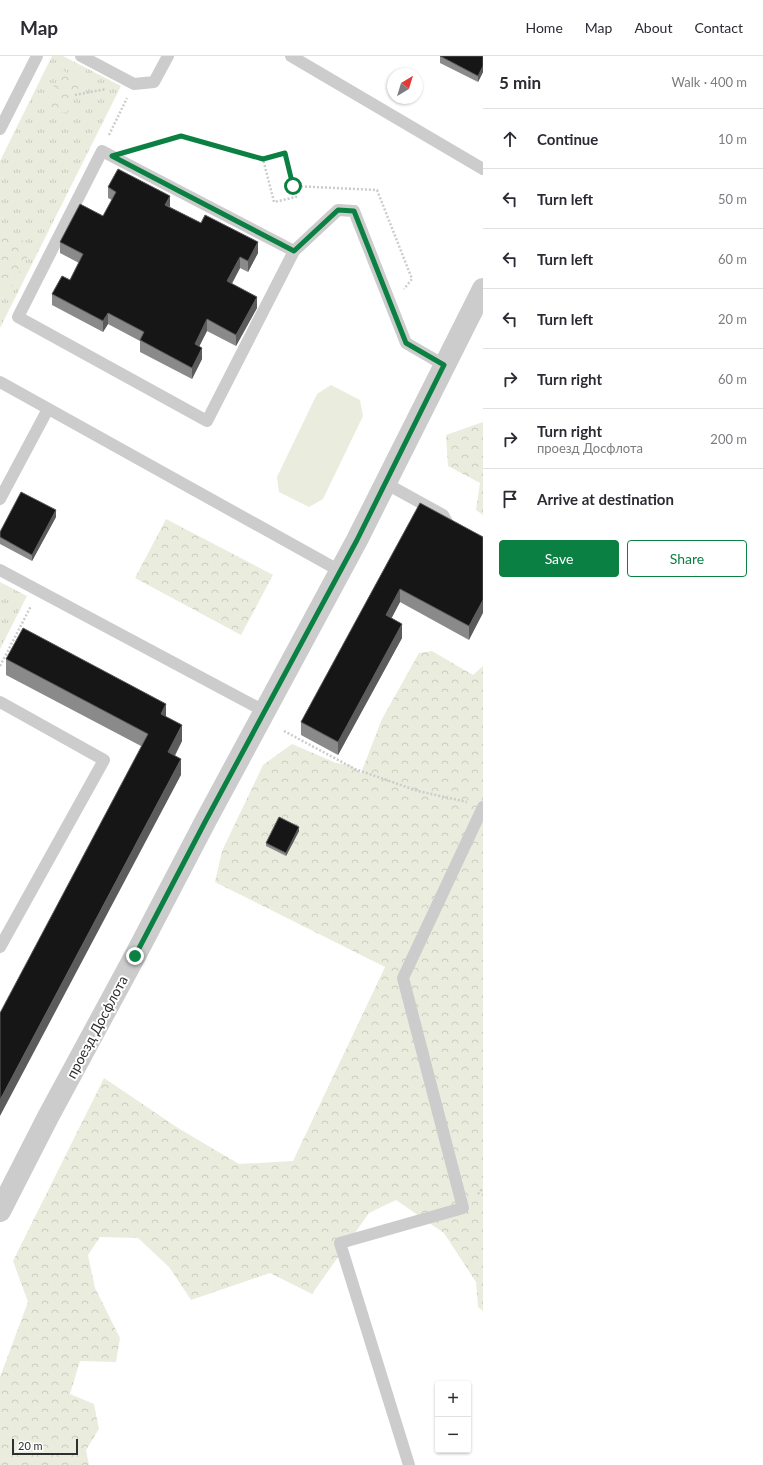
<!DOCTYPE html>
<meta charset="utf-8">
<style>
:root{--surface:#fff;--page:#f2f2f3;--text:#2b2b33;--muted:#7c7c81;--line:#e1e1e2;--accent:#0b8043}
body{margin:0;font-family:Lato,sans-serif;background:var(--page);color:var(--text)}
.controls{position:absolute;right:12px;bottom:12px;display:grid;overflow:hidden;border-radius:4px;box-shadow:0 1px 3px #0004}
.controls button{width:36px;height:36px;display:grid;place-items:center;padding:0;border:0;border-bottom:1px solid var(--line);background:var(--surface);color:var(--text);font:20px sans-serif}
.compass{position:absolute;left:387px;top:12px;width:36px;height:36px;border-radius:50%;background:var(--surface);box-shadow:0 1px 3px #0004;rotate:38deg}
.scale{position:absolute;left:12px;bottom:10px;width:66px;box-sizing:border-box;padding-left:4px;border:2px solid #2f2f2f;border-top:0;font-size:11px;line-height:14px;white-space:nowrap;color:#2f2f2f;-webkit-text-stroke:3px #fff;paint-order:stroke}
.stop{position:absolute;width:12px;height:12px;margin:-9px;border:3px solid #0b8043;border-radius:50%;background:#fff}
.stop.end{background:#0b8043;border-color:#fff;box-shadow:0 1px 4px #0008}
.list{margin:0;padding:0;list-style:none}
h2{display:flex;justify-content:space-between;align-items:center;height:52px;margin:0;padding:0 16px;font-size:17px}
h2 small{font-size:13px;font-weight:400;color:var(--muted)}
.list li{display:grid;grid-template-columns:26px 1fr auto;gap:12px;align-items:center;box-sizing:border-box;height:60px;padding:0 16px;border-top:1px solid var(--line)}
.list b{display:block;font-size:15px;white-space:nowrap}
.list p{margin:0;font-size:13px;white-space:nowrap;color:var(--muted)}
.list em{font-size:13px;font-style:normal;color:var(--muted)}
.actions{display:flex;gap:8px;padding:12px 16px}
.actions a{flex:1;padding:9px 0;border:1px solid var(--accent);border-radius:4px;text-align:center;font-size:14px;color:var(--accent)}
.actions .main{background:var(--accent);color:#fff}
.icon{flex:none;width:22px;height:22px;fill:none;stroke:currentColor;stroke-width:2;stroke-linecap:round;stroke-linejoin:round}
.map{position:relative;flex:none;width:483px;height:1409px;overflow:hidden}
header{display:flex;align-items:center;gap:24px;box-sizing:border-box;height:56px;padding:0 20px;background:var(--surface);border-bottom:1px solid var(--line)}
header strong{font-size:19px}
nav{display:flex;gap:22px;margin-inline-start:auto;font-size:14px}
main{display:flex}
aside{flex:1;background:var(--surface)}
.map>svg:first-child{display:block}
.grass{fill:url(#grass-tufts)}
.forest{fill:url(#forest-crowns)}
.pitch{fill:#eaecde}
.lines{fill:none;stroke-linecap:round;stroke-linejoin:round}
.path{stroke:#ccc;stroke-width:2.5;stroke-dasharray:2 2;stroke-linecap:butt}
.lane{stroke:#ccc;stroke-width:12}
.street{stroke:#ccc;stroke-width:22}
.wall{fill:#8a8a8a}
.shaded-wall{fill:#5c5c5c}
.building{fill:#161616;stroke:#5c5c5c}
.route{stroke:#0b8043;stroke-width:5}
.labels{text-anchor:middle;stroke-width:4;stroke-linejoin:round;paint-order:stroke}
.street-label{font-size:14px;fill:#2f2f2f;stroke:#fff}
</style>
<header>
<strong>Map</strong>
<nav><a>Home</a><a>Map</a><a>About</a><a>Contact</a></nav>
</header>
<main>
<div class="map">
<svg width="483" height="1409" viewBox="0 0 483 1409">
<defs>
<pattern id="grass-tufts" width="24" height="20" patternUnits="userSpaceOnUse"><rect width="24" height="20" fill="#eaecde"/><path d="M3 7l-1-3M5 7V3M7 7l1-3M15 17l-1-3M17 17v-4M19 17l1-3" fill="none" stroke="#c9cbbf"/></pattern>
<pattern id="forest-crowns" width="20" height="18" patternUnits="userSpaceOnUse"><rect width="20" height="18" fill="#eaecde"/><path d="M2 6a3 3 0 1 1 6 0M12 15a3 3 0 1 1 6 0" fill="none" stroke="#c9cbbf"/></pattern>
</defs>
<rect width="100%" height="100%" fill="#fff"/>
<!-- grass -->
<path class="grass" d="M52 0H63L121 30 0 272V105Z
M0 526 27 540 0 593Z"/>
<!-- forest -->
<path class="forest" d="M62 14 83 25 66 58 45 48Z
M2 174 33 190 10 234 0 229V178Z
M483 366V459L476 454 480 427 448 410 446 379Z
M166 463 273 519 241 579 135 522Z
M432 595 473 619 483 610V1255L478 1251 476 1226 444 1177 396 1144 369 1157 312 1238 270 1217 191 1244 169 1211 138 1182 100 1181 88 1199 95 1232 120 1282 116 1306 80 1305 70 1338 94 1348 99 1373 86 1394 89 1409H0V1321L28 1246 13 1205 104 1022 178 1072 239 1108 293 1105 385 911 215 826 222 795 263 709 292 688 336 707 350 709 361 717 382 663 419 597Z"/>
<!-- pitch -->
<path class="pitch" d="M331 329 360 344 363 360 323 443 309 451 279 436 277 421 317 338Z"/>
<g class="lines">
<!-- path -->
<path class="path" d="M75 39 106 33
M109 79 127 42
M135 93 181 80 263 103
M285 97 296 141 274 146 263 103Z
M293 130 377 134 412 223 404 233
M0 610 31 550
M284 675 355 713 418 735 467 746
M478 1138 483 1132"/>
<!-- lane -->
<path class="lane" d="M81 0 134 28 154 26 168 0
M291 0 483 113
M0 73 37 0
M294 195 102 95 18 261 207 365 294 195 338 154 354 155 406 287 444 309
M0 326 340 515
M385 427 443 459 448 468V473
M0 443 48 353
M0 514 264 655
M0 646 104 704 0 891
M409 1409 340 1187 463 1152 403 922 483 751"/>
<!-- street -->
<path class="street" d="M0 1155 48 1061 135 900 205 766 357 484 483 233"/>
</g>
<!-- wall -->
<path class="wall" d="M440 0H483V16L478 26 440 7Z
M108 131 170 151 258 197 248 216 240 212 232 228 257 252 236 290 207 275 199 290 202 303 192 323 140 296V285L108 268 103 276 52 249V238L70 224 79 207 60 197V186L103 160 112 144 108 142Z
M420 447 483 481 469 584 400 546 391 562 402 582 338 699 301 679V666Z
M56 461 32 505 0 488V476Z
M6 603 166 661 182 685 175 700 181 719 141 690 6 619Z
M299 775 286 800 266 790V787Z"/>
<!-- shaded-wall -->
<path class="shaded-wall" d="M483 10V16L478 26V20Z
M170 140V151L165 149Z
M258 186V197L248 216V205Z
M240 201V212L227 236V225Z
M257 241V252L236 290V279Z
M108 257V268L103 276V265Z
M207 263V275L195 299V288Z
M202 292V303L192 323V312Z
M56 454V461L32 505V499Z
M400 533V546L386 573V559Z
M483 544V557L469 584V570Z
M402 568V582L338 699V686Z
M166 648V664L161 658Z
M182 669V685L168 712V696Z
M181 703V719L0 1060V1044Z
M299 771V775L286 800V797Z"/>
<!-- building -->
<path class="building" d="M440 0H483V10L478 20Z
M118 113 170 140 165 149 201 167 205 159 258 186 248 205 240 201 227 225 257 241 236 279 207 263 195 288 202 292 192 312 140 284 144 276 108 257 103 265 52 238 62 220 70 224 83 198 60 186 80 148 103 160 116 136 108 131Z
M21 436 56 454 32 499 0 481V476Z
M420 447 483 481V544L469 570 400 533 386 559 402 568 338 686 301 666Z
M23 572 166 648 161 658 182 669 168 696 181 703 0 1044V957L148 678 6 603Z
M279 761 299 771 286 797 266 787Z"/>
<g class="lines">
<!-- route -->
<path class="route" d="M135 900 205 766 357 484 444 309 406 287 354 155 338 154 294 195 112 100 181 80 263 103 285 97 293 130"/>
</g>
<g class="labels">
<!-- street labels -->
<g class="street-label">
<text transform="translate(97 971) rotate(-62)" y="5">проезд Досфлота</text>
</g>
</g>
</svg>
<div class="controls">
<button>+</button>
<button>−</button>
</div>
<svg class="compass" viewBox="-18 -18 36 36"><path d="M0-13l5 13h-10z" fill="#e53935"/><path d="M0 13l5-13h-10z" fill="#7c7c81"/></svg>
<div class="scale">20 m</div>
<div class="stop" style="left:293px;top:130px"></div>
<div class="stop end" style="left:135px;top:900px"></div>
</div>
<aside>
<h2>5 min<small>Walk · 400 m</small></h2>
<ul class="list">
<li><svg class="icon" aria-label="ahead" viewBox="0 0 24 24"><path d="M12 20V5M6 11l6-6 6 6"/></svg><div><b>Continue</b></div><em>10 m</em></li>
<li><svg class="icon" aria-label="left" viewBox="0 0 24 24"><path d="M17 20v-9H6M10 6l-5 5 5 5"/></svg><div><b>Turn left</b></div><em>50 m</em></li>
<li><svg class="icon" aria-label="left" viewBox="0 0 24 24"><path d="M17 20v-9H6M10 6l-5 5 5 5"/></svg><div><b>Turn left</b></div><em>60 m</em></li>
<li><svg class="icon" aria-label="left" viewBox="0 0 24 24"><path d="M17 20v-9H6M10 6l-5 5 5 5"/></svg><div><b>Turn left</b></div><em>20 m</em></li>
<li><svg class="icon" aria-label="right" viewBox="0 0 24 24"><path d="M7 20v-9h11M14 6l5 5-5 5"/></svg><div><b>Turn right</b></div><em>60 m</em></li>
<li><svg class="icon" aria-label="right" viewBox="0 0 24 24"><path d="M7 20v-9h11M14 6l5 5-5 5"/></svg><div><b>Turn right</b><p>проезд Досфлота</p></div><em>200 m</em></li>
<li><svg class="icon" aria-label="arrive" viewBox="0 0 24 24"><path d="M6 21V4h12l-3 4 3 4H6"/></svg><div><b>Arrive at destination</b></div></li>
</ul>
<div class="actions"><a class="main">Save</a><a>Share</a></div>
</aside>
</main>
